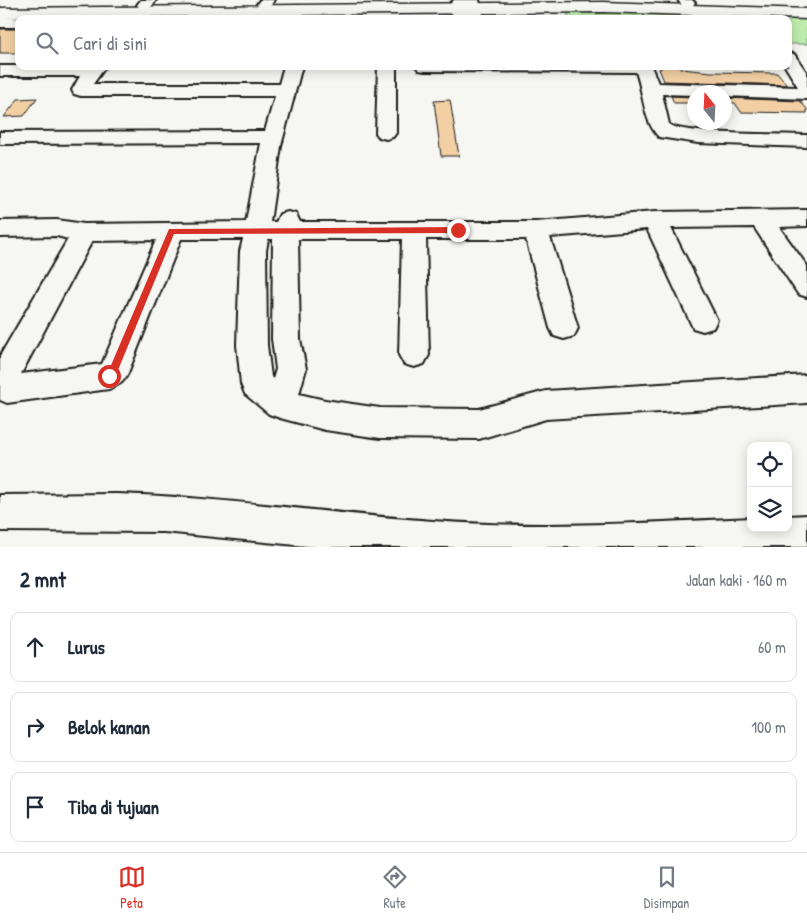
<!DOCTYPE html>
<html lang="id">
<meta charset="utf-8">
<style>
:root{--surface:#fff;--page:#f6f6f7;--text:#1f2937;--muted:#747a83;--line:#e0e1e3;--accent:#d93025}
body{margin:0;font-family:"Patrick Hand",sans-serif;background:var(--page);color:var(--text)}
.controls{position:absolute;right:15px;bottom:15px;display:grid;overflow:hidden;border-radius:10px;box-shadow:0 2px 12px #0003}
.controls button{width:45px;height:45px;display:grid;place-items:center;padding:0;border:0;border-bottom:1px solid var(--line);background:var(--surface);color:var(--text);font:25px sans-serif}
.compass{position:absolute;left:687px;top:85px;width:45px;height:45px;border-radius:50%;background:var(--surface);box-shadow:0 2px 12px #0003;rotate:342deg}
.stop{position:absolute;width:15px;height:15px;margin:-11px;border:4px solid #d93025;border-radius:50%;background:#fff}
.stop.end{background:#d93025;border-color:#fff;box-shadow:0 1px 5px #0008}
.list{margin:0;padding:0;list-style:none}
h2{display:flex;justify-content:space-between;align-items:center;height:65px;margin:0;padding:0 20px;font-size:21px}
h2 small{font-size:16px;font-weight:400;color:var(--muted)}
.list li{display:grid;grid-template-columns:32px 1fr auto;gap:15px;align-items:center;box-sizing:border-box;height:70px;margin:0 10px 10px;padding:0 10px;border:1px solid var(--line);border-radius:10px}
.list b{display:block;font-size:19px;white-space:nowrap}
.list em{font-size:16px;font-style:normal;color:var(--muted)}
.icon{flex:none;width:28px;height:28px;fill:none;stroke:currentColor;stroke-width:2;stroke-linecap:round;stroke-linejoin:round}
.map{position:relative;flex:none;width:807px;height:547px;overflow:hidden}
.search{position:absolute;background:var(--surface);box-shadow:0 2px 12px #0003;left:15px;right:15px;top:15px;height:55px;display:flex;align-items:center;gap:12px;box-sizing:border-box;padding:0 18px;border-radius:10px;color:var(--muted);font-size:19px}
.sheet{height:305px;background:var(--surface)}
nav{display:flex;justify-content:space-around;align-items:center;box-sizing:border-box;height:70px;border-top:1px solid var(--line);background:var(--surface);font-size:14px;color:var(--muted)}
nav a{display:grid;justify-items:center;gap:2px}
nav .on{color:var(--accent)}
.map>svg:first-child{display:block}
.green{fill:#bdedac;stroke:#6c8464}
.building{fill:#f3d0a4;stroke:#1c1c1c}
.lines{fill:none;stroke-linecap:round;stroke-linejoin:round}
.minor-casing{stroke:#1c1c1c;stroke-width:4}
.highway-casing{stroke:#1c1c1c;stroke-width:3}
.minor{fill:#f6f6f2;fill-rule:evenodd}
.highway{fill:#f6f6f2;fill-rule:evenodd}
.route{fill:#d93025}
</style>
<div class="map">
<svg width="807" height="547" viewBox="0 0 807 547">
<rect width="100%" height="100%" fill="#f6f6f2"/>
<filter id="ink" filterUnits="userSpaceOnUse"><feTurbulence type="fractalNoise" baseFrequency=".02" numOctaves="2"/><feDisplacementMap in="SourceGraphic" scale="10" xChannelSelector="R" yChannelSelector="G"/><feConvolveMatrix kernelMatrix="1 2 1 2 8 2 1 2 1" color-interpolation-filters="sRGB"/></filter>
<g filter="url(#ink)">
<!-- green -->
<path class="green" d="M566 8 807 19V44H788V19H569Z"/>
<!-- building -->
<path class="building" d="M0 29H19V53H0Z
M660 66H680L681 69 711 72 777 73 787 85 664 81 659 69H661Z
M671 96 694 97V103H674Z
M37 98 24 116 4 117 18 99Z
M724 98 800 101 807 109V113L741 112 735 103H724Z
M450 100 459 156H441L434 101Z"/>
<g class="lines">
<!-- minor casing -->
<g class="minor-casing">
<path id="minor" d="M141 0H156C152 7 149 10 140 8L137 5Z
M260 0H274L270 7H260L257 4Z
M454 0H479L484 19H453L451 3Z
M678 0H692L695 3 692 6H682Z
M0 17 25 19H19V27H0Z
M788 53 794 54 807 73V99L724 96V92H694V95L662 94 669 124C679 135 785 134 807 135V147L698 143 659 137C643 121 644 94 636 72L425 71 419 70 416 66H651L658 83 798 87 785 66H788Z
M0 66H106L93 84H279L284 66H302L281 146 270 222H276L280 214 288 212 296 214 300 222H536L655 212 807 210V226L779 227 807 266V297L798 294 754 227 671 228 717 320 713 328 703 331 693 328 647 229 550 237 578 328 574 336 564 339 554 336 550 328 526 239H426L429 355 424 364 414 367 404 364 399 355 402 239H298L300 339 306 369 299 394 325 400 380 408 479 409 546 391 807 375V403L546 419 479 439 380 438 325 430 280 418 269 414 245 394 241 384 237 345 240 251 243 239H181L128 373C123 383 119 385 109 389L7 403 0 400V356L68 239 57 236 0 237V221L57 220 84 224 246 222 261 143 0 144V132L265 131 275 96H81L74 94 72 90 80 76H0ZM268 239H273L272 339 276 369 273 379 271 377 267 345 266 251ZM156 240 102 364 21 374 92 241Z
M378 66H396V133L393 137 386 139 379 137 376 133Z
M117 494C223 497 328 514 433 521 539 529 645 523 751 518V528H788V516L807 515V547H316L164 532 0 531V495Z"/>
</g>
<!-- highway casing -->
<g class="highway-casing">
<path id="highway" d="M603 2 807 9V19L603 12 0 18V8Z"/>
</g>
<!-- minor -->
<use href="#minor" class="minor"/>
<!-- highway -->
<use href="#highway" class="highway"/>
</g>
</g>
<!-- route -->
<path class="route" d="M458 227 462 230 458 233 174 234 116 375 109 380 105 376 109 370 169 229Z"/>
</svg>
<div class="controls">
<button><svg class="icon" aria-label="locate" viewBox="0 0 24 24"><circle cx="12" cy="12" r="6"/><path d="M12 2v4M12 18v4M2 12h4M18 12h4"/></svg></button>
<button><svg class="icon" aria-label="layers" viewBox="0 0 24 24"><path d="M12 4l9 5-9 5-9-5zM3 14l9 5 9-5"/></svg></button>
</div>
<svg class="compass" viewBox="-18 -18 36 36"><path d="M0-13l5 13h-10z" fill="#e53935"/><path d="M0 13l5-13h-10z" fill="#747a83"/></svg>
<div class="stop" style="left:109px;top:376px"></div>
<div class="stop end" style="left:458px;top:230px"></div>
<div class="search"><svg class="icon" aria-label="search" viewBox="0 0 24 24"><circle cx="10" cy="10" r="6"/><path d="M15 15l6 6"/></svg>Cari di sini</div>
</div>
<section class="sheet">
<h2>2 mnt<small>Jalan kaki · 160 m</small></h2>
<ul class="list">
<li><svg class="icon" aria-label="ahead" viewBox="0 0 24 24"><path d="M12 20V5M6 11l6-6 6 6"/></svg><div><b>Lurus</b></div><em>60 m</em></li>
<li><svg class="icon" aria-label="right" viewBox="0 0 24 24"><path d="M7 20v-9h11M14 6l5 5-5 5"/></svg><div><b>Belok kanan</b></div><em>100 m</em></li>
<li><svg class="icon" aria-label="arrive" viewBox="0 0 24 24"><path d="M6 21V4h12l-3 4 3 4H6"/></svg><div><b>Tiba di tujuan</b></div></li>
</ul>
</section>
<nav>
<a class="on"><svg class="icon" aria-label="map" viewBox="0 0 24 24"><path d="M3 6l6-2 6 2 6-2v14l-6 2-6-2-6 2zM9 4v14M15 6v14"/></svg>Peta</a>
<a><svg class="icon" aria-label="directions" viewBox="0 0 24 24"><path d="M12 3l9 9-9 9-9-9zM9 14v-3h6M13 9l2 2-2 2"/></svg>Rute</a>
<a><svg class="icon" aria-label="saved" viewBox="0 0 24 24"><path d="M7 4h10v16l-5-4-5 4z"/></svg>Disimpan</a>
</nav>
